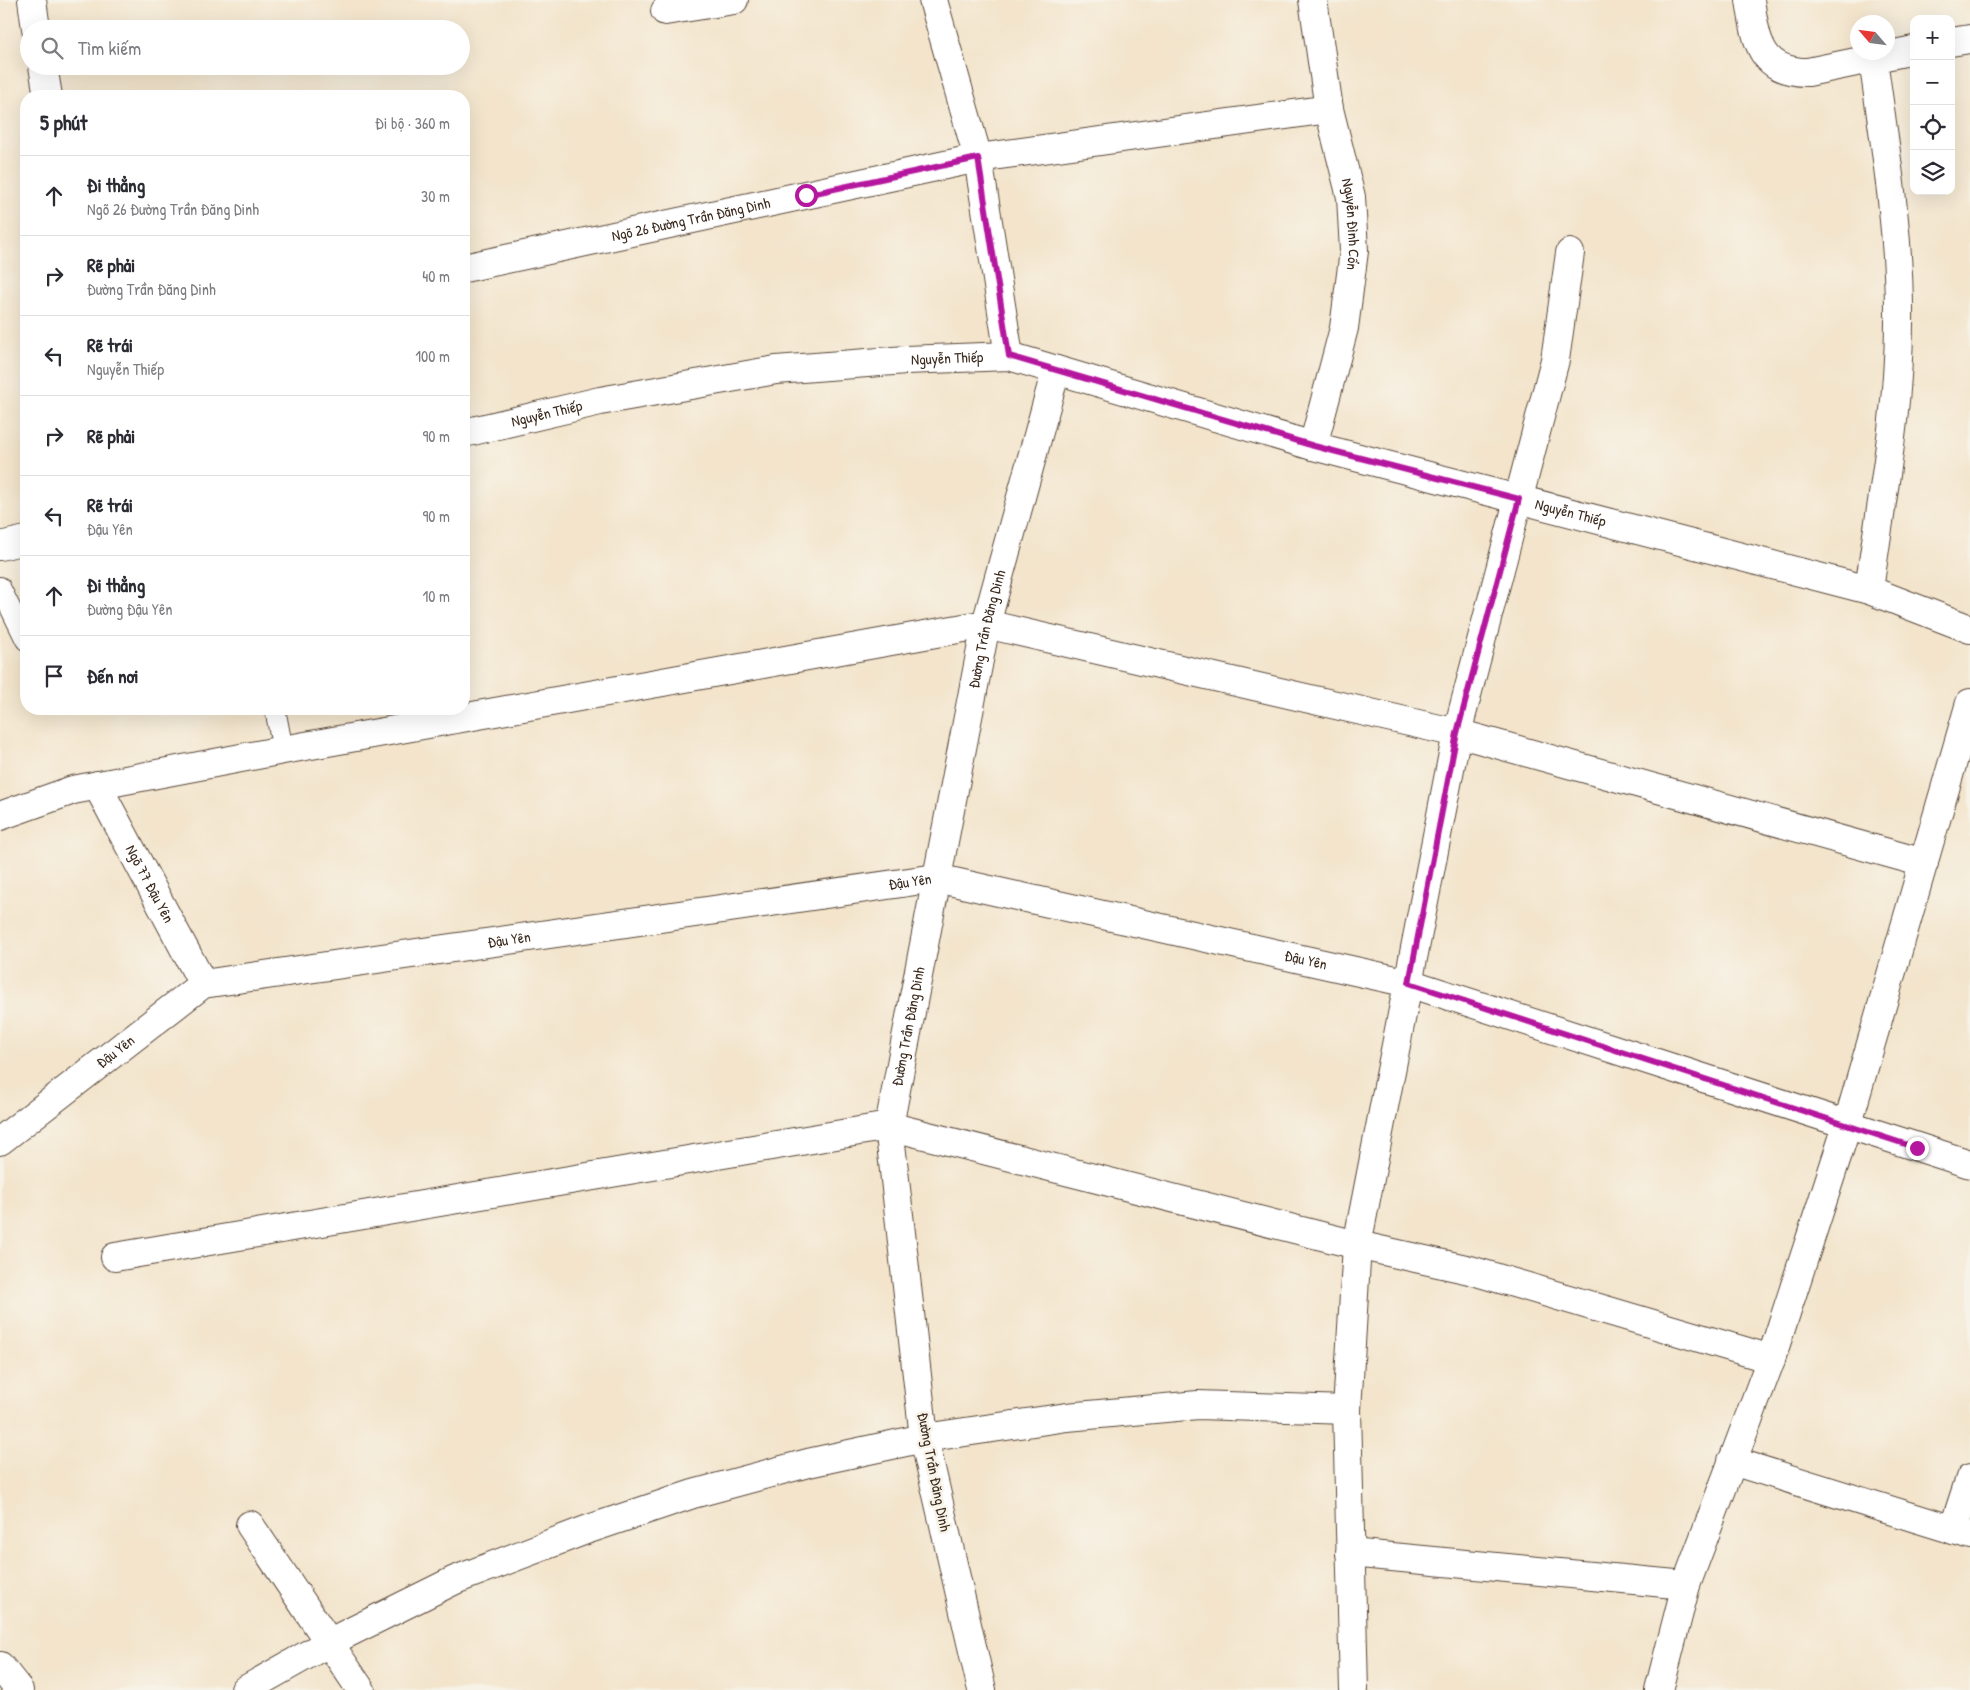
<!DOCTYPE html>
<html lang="vi">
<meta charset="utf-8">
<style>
:root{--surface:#fff;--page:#f2f2f3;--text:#2b2b33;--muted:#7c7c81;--line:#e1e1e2}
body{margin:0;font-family:"Patrick Hand",sans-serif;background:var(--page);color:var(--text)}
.controls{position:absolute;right:15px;top:15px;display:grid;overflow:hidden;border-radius:10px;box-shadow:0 5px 20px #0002}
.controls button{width:45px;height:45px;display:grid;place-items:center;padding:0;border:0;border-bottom:1px solid var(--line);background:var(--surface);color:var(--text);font:25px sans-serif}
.compass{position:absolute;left:1850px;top:15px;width:45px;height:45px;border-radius:50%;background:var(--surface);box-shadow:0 5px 20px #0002;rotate:298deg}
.stop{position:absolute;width:15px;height:15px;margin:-11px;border:4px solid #b5179e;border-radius:50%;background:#fff}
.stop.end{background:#b5179e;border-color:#fff;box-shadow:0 1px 5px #0008}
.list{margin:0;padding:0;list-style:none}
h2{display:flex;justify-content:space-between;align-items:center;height:65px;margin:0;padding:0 20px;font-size:21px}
h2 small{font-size:16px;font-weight:400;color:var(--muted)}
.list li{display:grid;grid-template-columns:32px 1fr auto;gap:15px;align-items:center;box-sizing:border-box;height:80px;padding:0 20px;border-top:1px solid var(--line)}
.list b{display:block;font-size:19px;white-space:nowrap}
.list p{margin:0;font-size:16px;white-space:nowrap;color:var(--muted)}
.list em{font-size:16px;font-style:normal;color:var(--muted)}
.icon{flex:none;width:28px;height:28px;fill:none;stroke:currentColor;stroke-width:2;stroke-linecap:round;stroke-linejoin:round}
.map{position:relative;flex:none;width:1970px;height:1690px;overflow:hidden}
.search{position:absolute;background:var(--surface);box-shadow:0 5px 20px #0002;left:20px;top:20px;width:450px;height:55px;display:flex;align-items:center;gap:12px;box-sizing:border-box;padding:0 18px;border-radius:28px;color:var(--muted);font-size:19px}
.panel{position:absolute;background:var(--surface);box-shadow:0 5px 20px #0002;left:20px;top:90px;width:450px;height:625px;border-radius:20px}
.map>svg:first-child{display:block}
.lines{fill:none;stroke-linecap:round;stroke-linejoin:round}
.lane-casing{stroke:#574638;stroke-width:22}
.street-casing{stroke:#574638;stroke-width:30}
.lane{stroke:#fff;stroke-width:20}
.street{stroke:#fff;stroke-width:28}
.route{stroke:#b5179e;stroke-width:6}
.labels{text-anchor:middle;stroke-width:5;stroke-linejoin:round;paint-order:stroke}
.street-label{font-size:15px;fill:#3b2a1e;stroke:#f7f3e8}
</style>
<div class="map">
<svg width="1970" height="1690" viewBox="0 0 1970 1690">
<rect width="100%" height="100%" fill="#f7f3e8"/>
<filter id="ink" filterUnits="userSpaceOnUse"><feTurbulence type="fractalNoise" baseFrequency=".02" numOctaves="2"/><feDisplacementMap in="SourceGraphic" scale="10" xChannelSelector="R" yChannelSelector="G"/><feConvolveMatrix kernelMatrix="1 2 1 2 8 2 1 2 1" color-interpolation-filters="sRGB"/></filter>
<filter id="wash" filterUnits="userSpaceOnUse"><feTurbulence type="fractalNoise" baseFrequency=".0096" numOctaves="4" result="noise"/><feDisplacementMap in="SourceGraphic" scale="20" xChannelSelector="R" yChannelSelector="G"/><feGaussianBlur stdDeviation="1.12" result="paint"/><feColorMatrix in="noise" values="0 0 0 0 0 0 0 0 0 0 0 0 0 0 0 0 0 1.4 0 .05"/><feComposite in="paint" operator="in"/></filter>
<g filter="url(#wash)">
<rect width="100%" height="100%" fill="#f3e4cb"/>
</g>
<g filter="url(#ink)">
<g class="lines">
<!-- lane casing -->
<g class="lane-casing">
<path id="lane" d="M0 587 26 640
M275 709 283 750"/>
</g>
<!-- street casing -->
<g class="street-casing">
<g id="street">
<path d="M32 0 36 29"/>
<path d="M933 0 978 158 1009 356"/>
<path id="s1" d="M1313 0 1329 109 1351 197 1354 251 1344 328 1313 446"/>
<path d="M1750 0C1756 39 1759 72 1808 72L1914 50"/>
<path d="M665 11 734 0"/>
<path d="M1951 42 1970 39"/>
<path d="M43 66 48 96"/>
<path id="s2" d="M464 268 978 158 1329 109"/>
<path id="s3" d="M464 433 600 401 776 370 906 360 1009 356 1313 446 1869 590 1970 629"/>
<path d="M0 546 26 540"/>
<path d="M1869 590C1881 502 1899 412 1899 323 1900 234 1885 146 1873 59"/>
<path id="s4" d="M97 785 203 984"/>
<path d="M0 816 73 790 283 750 986 624 1457 733 1924 863"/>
<path id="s5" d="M0 1141 203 984 936 878 1409 983 1970 1164"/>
<path d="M115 1257 889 1126 1357 1245 1470 1270 1771 1359"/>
<path d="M1732 1461 1970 1535"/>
<path d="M250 1525 361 1690"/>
<path d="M1953 1530 1970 1478"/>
<path d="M1350 1553 1686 1585"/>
<path d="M0 1666 19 1690"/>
<path d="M245 1690 330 1642 455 1580 586 1530 693 1494 808 1463 924 1438 1067 1417 1198 1405 1347 1410"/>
<path id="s6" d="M982 1690 924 1438 889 1126 986 624 1056 370"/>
<path d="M1354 1690 1347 1410 1357 1245 1457 733 1555 360 1570 253"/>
<path d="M1659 1690 1686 1585 1771 1359 1847 1126 1970 703"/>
</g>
</g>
<!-- lane -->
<use href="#lane" class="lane"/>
<!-- street -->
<use href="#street" class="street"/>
</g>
</g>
<g class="lines" filter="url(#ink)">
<!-- route -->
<path class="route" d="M806 195 978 158 1009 356 1314 446 1519 499 1457 733 1409 983 1917 1148"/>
</g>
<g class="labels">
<!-- street labels -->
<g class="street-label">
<text dy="5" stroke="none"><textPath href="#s2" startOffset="232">Ngõ 26 Đường Trần Đăng Dinh</textPath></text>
<text dy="5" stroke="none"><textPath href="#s1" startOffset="228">Nguyễn Đình Cổn</textPath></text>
<text dy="5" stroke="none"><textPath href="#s3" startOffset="490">Nguyễn Thiếp</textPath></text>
<text dy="5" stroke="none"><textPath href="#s3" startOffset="85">Nguyễn Thiếp</textPath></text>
<text dy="5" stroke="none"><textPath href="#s3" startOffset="1135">Nguyễn Thiếp</textPath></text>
<text dy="5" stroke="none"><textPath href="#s6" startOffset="1079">Đường Trần Đăng Dinh</textPath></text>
<text dy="5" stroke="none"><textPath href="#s5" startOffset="971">Đậu Yên</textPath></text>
<text dy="5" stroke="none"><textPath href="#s4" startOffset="112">Ngõ 77 Đậu Yên</textPath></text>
<text dy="5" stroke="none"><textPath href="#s5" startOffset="566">Đậu Yên</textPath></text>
<text dy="5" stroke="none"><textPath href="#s5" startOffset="1376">Đậu Yên</textPath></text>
<text dy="5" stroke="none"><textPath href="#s6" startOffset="674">Đường Trần Đăng Dinh</textPath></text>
<text dy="5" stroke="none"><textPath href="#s5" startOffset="146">Đậu Yên</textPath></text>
<text transform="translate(934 1472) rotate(79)" y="5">Đường Trần Đăng Dinh</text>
</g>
</g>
</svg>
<div class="controls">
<button>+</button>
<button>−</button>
<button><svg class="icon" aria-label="locate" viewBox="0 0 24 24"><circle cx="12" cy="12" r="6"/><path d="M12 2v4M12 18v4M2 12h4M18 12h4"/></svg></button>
<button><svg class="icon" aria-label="layers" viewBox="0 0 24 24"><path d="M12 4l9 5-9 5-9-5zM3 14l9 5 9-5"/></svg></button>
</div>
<svg class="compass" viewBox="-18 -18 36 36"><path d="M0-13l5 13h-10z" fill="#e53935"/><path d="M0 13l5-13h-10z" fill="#7c7c81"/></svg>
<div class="stop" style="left:806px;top:195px"></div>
<div class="stop end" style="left:1917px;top:1148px"></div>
<div class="search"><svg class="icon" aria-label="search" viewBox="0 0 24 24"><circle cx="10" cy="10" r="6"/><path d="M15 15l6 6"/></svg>Tìm kiếm</div>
<section class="panel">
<h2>5 phút<small>Đi bộ · 360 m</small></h2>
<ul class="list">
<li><svg class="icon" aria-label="ahead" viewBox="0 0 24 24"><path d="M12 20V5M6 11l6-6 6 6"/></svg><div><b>Đi thẳng</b><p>Ngõ 26 Đường Trần Đăng Dinh</p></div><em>30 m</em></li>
<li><svg class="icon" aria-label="right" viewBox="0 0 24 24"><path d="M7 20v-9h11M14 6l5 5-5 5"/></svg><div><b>Rẽ phải</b><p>Đường Trần Đăng Dinh</p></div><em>40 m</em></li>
<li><svg class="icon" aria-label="left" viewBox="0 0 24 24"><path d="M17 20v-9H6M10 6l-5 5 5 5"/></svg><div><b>Rẽ trái</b><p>Nguyễn Thiếp</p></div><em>100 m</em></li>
<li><svg class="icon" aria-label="right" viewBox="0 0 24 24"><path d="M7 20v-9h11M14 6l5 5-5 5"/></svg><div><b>Rẽ phải</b></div><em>90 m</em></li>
<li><svg class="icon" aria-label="left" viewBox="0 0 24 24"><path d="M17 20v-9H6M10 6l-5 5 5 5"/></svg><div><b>Rẽ trái</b><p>Đậu Yên</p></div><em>90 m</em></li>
<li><svg class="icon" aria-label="ahead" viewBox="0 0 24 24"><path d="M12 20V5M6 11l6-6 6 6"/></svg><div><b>Đi thẳng</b><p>Đường Đậu Yên</p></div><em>10 m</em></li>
<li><svg class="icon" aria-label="arrive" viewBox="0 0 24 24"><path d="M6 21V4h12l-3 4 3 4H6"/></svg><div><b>Đến nơi</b></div></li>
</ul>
</section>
</div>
